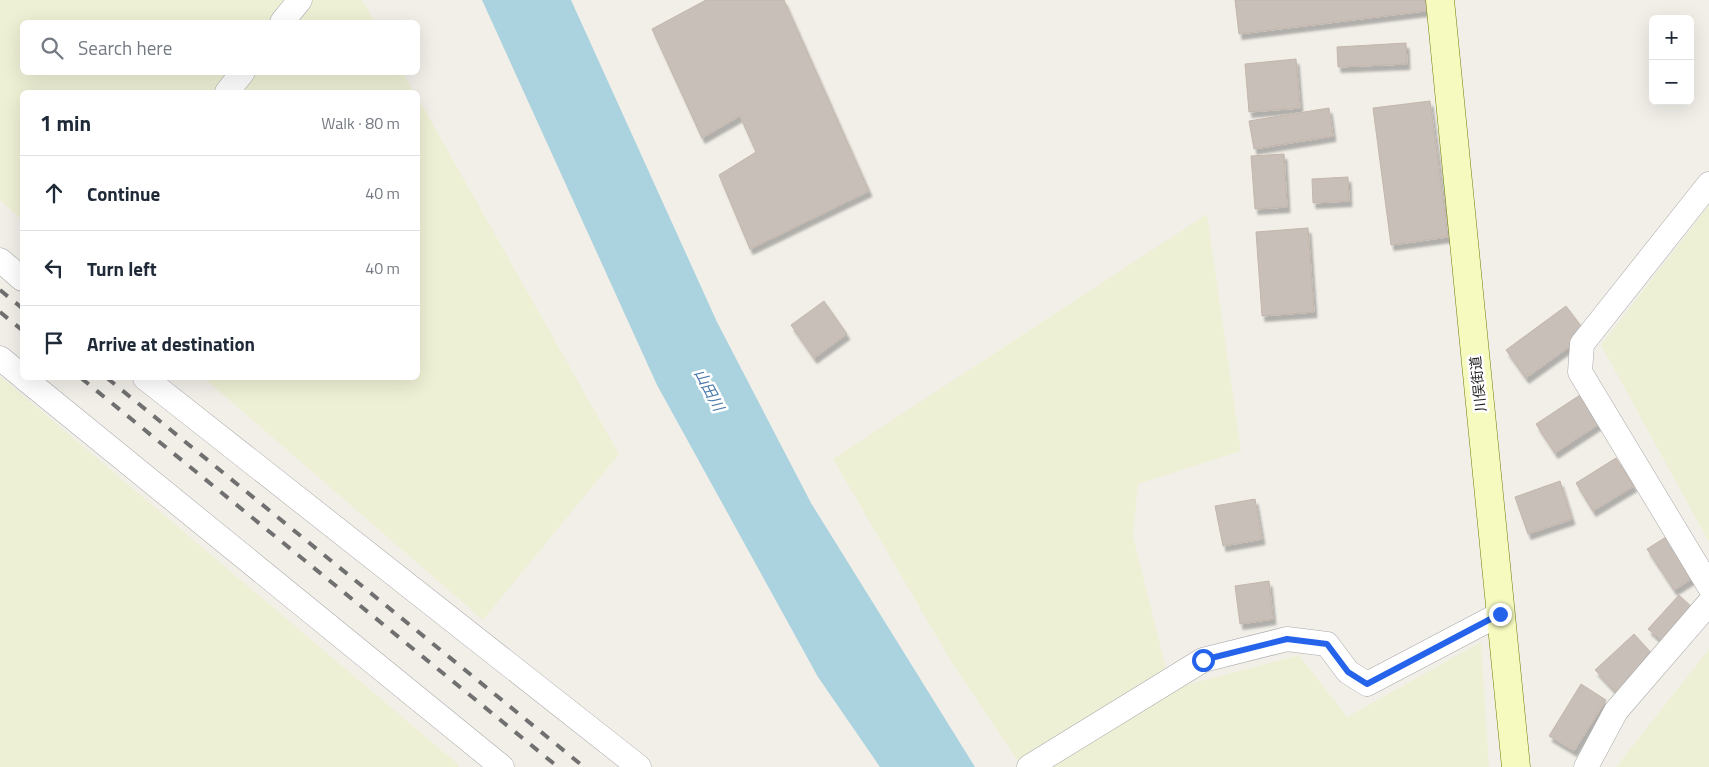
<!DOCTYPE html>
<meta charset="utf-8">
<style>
:root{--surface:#fff;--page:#f2f2f3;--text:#1f2937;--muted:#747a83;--line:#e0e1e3}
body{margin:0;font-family:"Titillium Web","Noto Sans JP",sans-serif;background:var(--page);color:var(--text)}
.controls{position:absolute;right:15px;top:15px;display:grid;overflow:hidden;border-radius:8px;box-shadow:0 5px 20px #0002}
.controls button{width:45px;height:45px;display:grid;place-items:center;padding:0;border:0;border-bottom:1px solid var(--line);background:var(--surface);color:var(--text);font:25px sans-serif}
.stop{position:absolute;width:15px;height:15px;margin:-11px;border:4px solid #2563eb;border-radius:50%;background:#fff}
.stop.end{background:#2563eb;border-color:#fff;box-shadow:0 1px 5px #0008}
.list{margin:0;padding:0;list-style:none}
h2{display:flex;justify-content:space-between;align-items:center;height:65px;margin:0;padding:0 20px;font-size:21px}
h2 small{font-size:16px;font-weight:400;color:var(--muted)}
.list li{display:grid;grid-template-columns:32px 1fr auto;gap:15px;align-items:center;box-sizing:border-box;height:75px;padding:0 20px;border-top:1px solid var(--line)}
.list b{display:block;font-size:19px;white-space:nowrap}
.list em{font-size:16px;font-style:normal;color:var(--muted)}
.icon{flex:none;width:28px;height:28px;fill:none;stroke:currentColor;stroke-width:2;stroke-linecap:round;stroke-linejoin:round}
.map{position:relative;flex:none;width:1709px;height:767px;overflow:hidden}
.search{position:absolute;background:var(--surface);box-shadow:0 5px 20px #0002;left:20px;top:20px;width:400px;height:55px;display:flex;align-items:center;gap:12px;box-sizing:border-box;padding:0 18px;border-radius:8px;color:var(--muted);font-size:19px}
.panel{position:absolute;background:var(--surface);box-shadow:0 5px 20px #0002;left:20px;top:90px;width:400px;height:290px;border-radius:8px}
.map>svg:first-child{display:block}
.farmland{fill:#eef0d5}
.water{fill:#aad3df}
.building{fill:#c7bfb8;stroke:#c4b6ab;filter:url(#shadow)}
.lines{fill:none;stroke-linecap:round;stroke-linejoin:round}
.minor-casing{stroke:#a9a9a9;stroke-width:25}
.secondary-casing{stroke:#707d05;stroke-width:29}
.minor{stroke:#fff;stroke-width:24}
.secondary{stroke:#f7fabf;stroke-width:28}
.rail{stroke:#707070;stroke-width:4;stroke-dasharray:10 10;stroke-linecap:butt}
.route{stroke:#2563eb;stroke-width:6}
.labels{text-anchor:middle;stroke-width:5;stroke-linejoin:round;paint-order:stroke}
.street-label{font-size:14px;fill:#222;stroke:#fff}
.water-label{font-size:15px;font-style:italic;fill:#4a7aab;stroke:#fff}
</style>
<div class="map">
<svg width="1709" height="767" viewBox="0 0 1709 767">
<defs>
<filter id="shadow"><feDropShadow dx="3" dy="5.5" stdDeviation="1" flood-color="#0004"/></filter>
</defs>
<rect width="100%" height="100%" fill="#f2efe9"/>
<!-- farmland -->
<path class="farmland" d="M0 0H362L375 22H22V72L403 73 414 92H22V220L0 200Z
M418 98 619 454 483 620 204 378H418Z
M1709 205V542L1601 345Z
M1207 214 1241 451 1138 484 1133 536 1171 689 1299 655 1347 717 1481 642 1489 767H1022L952 663 833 459Z
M0 376 459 765 458 767H0Z
M1709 649V767H1616Z"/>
<!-- water -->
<path class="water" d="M482 0H571L717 322 811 503 975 767H880L818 677 657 385Z"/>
<!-- building -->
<path class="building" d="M706 0H784L869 191 750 249 719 175 756 152 740 116 702 138 652 29Z
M1235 0H1432L1433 10 1239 34Z
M1406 43 1407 64 1338 67 1337 47Z
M1296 59 1300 108 1249 112 1245 64Z
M1430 101 1448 237 1391 245 1373 108Z
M1329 108 1333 136 1254 149 1249 121Z
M1284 154 1287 207 1255 209 1251 156Z
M1348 177 1349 201 1313 203 1312 179Z
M1308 228 1314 312 1262 316 1256 232Z
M824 301 847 334 814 358 791 325Z
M1566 306 1587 334 1526 378 1506 350Z
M1580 395 1599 424 1555 453 1536 424Z
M1616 458 1634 486 1593 511 1576 483Z
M1560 481 1572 519 1528 534 1515 497Z
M1255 499 1262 539 1223 546 1215 506Z
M1666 537 1693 578 1674 590 1647 549Z
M1269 581 1273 619 1240 624 1235 586Z
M1679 595 1695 610 1664 643 1648 629Z
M1634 634 1655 657 1616 692 1595 670Z
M1581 684 1606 700 1574 751 1549 736Z"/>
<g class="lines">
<!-- minor casing -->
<g class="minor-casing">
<path id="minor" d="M282 22 300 0
M227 92 243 72
M1709 184 1582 344 1580 372 1709 586
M0 260 22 279
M0 358 22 376
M24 378 502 767
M145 378 639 767
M1029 767 1203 660 1287 639 1327 644 1348 672 1367 684 1500 614
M1586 767 1616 711 1709 603"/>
</g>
<!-- secondary casing -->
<g class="secondary-casing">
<path id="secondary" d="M1440 0 1516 767"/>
</g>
<!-- minor -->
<use href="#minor" class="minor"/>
<!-- secondary -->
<use href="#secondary" class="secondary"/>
<!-- rail -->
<path class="rail" d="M0 290 22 308
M0 312 22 330
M81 378 558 767
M107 378 584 767"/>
</g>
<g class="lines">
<!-- route -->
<path class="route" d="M1203 660 1287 639 1327 644 1348 672 1367 684 1500 614"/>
</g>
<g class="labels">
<!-- street labels -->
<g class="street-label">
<text transform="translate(1478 384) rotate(-96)" y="5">川俣街道</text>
</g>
<!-- water labels -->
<g class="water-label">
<text transform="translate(709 390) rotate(62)" y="5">山田川</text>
</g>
</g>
</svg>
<div class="controls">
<button>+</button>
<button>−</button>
</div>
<div class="stop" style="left:1203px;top:660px"></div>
<div class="stop end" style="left:1500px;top:614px"></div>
<div class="search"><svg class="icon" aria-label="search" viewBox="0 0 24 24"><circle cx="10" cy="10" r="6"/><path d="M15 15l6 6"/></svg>Search here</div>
<section class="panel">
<h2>1 min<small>Walk · 80 m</small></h2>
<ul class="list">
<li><svg class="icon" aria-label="ahead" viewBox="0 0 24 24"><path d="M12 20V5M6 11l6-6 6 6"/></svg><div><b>Continue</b></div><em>40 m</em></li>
<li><svg class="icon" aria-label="left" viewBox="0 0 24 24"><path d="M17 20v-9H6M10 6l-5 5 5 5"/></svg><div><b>Turn left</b></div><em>40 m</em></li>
<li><svg class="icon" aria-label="arrive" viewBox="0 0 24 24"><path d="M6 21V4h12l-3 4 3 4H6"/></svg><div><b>Arrive at destination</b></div></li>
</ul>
</section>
</div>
